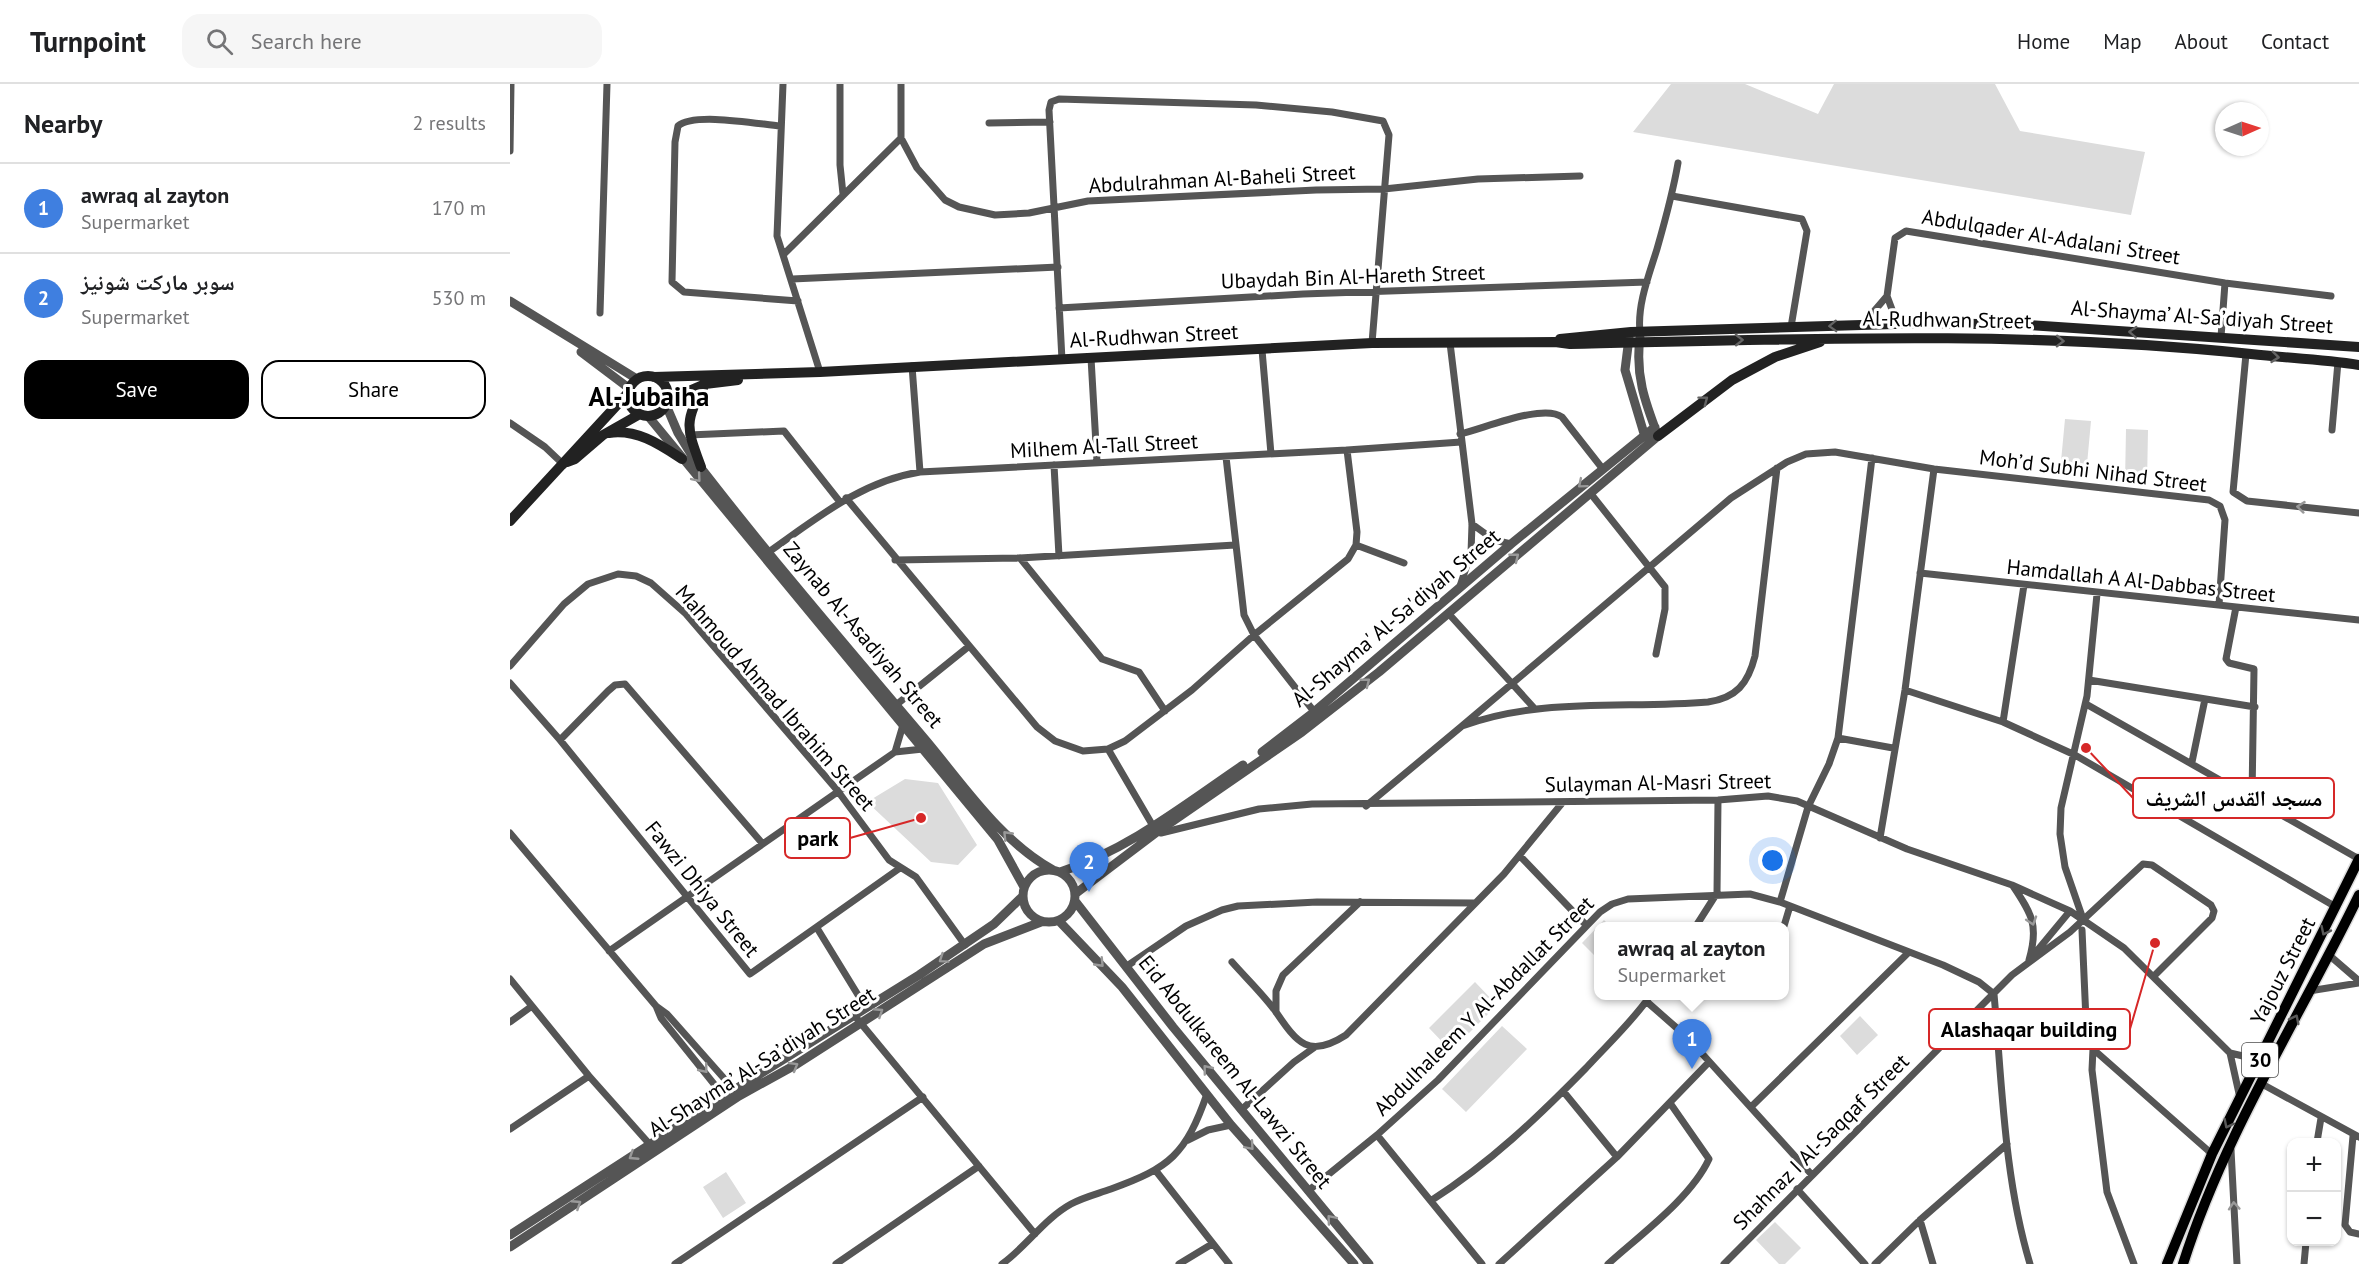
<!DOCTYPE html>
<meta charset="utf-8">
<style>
:root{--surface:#fff;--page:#f6f6f6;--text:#202124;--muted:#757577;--line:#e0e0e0;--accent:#000}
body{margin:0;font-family:"PT Sans","Noto Naskh Arabic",sans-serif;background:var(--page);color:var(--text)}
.controls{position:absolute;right:18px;bottom:18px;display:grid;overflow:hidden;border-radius:12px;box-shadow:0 2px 4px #0004}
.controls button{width:54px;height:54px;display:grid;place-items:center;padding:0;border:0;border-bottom:2px solid var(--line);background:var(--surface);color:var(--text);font:30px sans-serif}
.compass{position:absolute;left:1705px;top:18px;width:54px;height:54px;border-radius:50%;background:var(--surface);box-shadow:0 2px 4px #0004;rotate:87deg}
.you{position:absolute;left:1263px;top:777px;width:21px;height:21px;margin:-15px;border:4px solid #fff;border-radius:50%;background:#1a73e8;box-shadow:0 0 0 9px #1a73e833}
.badge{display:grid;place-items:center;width:39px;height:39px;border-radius:50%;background:var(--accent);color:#fff;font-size:20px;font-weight:700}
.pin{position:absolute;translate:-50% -50px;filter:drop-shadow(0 2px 3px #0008)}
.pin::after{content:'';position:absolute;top:32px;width:21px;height:18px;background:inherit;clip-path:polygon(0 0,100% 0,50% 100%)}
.popup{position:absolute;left:1084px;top:838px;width:195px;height:78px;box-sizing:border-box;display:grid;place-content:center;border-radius:12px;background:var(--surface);filter:drop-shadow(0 2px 4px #0005);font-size:20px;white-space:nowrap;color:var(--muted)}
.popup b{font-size:22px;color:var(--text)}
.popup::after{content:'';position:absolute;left:50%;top:100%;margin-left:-12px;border:12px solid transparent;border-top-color:var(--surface)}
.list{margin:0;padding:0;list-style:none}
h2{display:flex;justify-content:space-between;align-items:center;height:78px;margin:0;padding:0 24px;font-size:26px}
h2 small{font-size:20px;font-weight:400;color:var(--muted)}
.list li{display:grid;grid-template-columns:39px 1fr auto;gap:18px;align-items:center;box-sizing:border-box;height:90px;padding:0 24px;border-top:2px solid var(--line)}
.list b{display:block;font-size:22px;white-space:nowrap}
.list p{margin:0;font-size:20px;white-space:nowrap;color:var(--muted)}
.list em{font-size:20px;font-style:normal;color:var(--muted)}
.actions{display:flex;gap:12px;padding:18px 24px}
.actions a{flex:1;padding:14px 0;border:2px solid var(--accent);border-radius:18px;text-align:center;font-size:21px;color:var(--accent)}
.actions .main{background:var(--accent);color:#fff}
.icon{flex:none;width:33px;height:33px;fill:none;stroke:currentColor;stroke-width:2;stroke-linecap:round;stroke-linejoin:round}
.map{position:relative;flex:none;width:1849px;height:1180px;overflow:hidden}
header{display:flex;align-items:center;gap:36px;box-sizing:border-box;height:84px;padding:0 30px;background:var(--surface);border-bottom:2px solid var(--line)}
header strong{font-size:28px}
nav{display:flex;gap:33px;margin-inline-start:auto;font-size:21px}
.search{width:420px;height:54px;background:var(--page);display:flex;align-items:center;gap:15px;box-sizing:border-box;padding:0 21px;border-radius:18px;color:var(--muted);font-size:22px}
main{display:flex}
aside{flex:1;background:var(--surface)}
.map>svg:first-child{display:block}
.green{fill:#dcdcdc}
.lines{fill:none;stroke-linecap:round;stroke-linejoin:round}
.primary-casing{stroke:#dbdbdb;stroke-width:13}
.minor{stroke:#555;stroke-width:7}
.tertiary{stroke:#555;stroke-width:9}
.secondary{stroke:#222;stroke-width:10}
.primary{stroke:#000;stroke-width:10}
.oneway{stroke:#646464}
.oneway2{stroke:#999}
.oneway3{stroke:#595959}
.labels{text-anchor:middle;stroke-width:6;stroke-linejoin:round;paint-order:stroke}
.shield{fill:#fff;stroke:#4c4c4c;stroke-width:1.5}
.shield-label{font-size:20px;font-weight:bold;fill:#000}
.street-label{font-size:21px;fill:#000;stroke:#fff}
.district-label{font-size:27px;font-weight:bold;fill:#000;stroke:#fff}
.leader{fill:none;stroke:#d62828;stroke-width:2}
.callout-dot{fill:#d62828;stroke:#fff;stroke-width:2}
.callout{fill:#fff;stroke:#d62828;stroke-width:2}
.callout-label{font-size:22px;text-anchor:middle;font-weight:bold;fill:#000}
</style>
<header>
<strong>Turnpoint</strong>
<div class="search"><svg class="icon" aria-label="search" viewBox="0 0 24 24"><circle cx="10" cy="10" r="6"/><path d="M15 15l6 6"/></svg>Search here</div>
<nav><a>Home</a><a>Map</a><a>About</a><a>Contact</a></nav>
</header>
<main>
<aside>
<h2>Nearby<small>2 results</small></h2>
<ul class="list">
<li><span class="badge" style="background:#3f7fe0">1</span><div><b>awraq al zayton</b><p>Supermarket</p></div><em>170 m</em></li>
<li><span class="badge" style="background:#3f7fe0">2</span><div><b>سوبر ماركت شونيز</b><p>Supermarket</p></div><em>530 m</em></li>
</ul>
<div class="actions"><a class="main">Save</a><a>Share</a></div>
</aside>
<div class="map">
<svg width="1849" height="1180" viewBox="0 0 1849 1180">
<rect width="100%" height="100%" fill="#fff"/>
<!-- green -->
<path class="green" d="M1161 0H1235L1308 30 1324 0H1485L1510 47 1635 68 1621 131 1123 48Z
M1555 335 1581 337 1576 391 1550 388Z
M1616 345 1638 346 1637 399 1615 398Z
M395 695 428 699 467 761 448 781 421 778 357 718Z
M1094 836 1100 842H1089V876L1072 859Z
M965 898 987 921 941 967 919 944Z
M1350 932 1368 951 1347 971 1330 952Z
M992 942 1017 965 956 1028 932 1005Z
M216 1088 236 1119 213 1134 193 1103Z
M1265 1138 1291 1164 1275 1180H1269L1246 1156Z"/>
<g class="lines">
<!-- primary casing -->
<g class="primary-casing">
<path id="primary" d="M1657 1180 1702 1070 1849 775
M1673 1180C1714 1050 1790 933 1849 811"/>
</g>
<!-- minor -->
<path class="minor" d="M273 0 267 152 310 288
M330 0V81L333 110
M391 0V54L407 84 435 116 449 123 485 131 519 129 578 117 806 106 874 105 968 95 1070 92
M479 39 540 38
M270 42C248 40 184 28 168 42L165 58 162 198 174 208 288 217
M0 67 1 0
M1162 112 1292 135 1297 147 1281 243
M274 170 391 54
M282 195 548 183
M549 224 793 210 1137 198
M90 229 97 0
M1387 239 1377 212 1385 154 1396 147 1715 199 1821 212
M1353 240 1377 212
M1130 248C1127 221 1139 191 1147 165 1155 137 1163 108 1168 79
M1711 253 1715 199
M940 259 962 440 961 469 950 502
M752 266 761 370
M1736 270 1723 408 1737 417 1849 429
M581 274 587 378
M552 276 539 26 541 18 549 15 746 21 822 28 873 37 879 51 862 259
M402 282 410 388
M0 339 35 363 54 381
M1822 346 1828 278
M950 350C973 345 1033 319 1052 333L1092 384
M179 351 274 347 330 418
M716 373 734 531 744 551 806 630
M544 381 549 472
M1081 410 1155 503V525L1146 570
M336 414 527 643 545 657 573 667 598 665 615 657 682 606 744 551 838 475 846 461 847 448 837 366
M962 440 984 456 1001 460
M846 461 894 479
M260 467C307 434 352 397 410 388L837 366 951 358
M510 474 592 575 629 588 655 627
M385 476 510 474 725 461
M1410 489 1849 536
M1726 523 1716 575 1719 579 1744 585 1742 713
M938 529 1025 625
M0 582 54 520 78 500 108 490 126 492 141 499 176 530 327 706 379 776 406 793 455 861
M1579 596 1745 623
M0 599 50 656 240 890 390 784
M1395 606 1493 638 1565 671 1826 823
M1576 620 1849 775
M386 621 458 563
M1493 638 1514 501
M952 642 1221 414 1277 378 1296 370 1325 368 1424 385 1699 416 1710 422 1715 436 1709 521
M1328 654 1383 664
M50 656 98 607 105 601 115 600 252 759
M598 665 643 742 651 749 749 725 802 720 1208 716 1258 712 1287 717 1397 765 1502 801 1560 827 1614 864 1720 969 1730 1014
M385 668 393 641
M1682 678 1695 615
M856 722 952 642C1030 613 1116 625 1198 618 1226 614 1238 600 1245 572L1267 384
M0 749 146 922 157 930 227 1009
M1370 754 1395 606 1424 385
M1010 772 1076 841
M1503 802C1522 830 1529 842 1519 876
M1270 818 1298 723 1319 680 1328 654 1362 374
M1573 835 1555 783 1550 750 1551 724 1577 612 1587 510
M1186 842 1207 809 1208 716
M1274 842 1280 822
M307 844 356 924
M1572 846 1576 936 1583 965 1582 986 1597 1108 1624 1180
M99 867 385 668 413 665
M1526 868 1560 827
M1819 871 1849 897
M722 878C736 894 753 910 766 928 787 959 799 975 836 951L994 790 1053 718
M617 882 676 842 712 826 728 822 807 818 965 819
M0 895 79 992 143 1064
M1799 907 1849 899
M1484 910C1492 999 1494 1094 1520 1180
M1136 917 1177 953 1302 1091
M146 922 151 934 216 1015
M766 928V907L773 891 850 818
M344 931 525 1150
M0 938 22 922
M1583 965 1702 1070
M1720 969 1750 976
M1752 1000 1849 1053
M1053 1007 1107 1073
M1242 1022 1399 868
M731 1026 784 978 805 963
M0 1045 79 992
M867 1051 972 1180
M1843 1052 1835 1141 1840 1148 1849 1150
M678 1056 698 1046 721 1041
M1807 1058 1811 1034
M1721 1066 1727 1180
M646 1087 719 1180
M1287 1105 1355 1180
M798 1107 867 1051 928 996 1090 828 1102 820 1118 815 1240 810 1270 818 1433 881 1469 898 1484 910
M922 1116C980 1079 1028 1033 1076 984 1097 961 1122 938 1140 912
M1410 1136 1423 1180
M165 1180 413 1013
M326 1180 469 1082
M492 1180C517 1162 534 1135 561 1120 574 1113 587 1110 601 1105 660 1084 676 1070 697 1010
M669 1180 702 1160
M989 1180 1107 1073 1199 978
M1098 1180C1130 1151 1181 1114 1199 1075L1160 1019
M1214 1180 1502 891 1560 848 1633 780 1642 781 1701 821 1704 827 1702 834 1645 891
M1365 1180 1410 1136 1497 1060
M1794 1180 1796 1158"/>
<!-- tertiary -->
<path class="tertiary" d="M0 217 127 295
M1119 254 1115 286 1135 353
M71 268 120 305
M156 321 168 349 184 375C257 470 336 562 413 653 453 700 489 756 543 786
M138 332 488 756 514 803
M752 668 804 628 1001 460 1145 343
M513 812a26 26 0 1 1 52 0a26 26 0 1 1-52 0Z
M550 788C618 766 674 721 733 681
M565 810 647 748 792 648 869 588 1148 352C1135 318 1125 291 1130 254
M565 817 663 943 859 1180
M549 837 612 903 721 1041 844 1180
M0 1151 224 1006 409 891 484 840 512 813
M0 1163 229 1012 287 980 474 860 531 838"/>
<!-- secondary -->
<path class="secondary" d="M1050 255 1121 248 1418 239 1519 241 1849 263
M118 312a20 20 0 1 1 40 0a20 20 0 1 1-40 0Z
M144 293 310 288 862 259 1045 258 1060 260C1287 255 1515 246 1741 270 1776 274 1813 275 1849 281
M158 316 195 300 228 296
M99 349C127 345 149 360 172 375
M1148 352 1222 296 1265 273 1310 258
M57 378 65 375 93 351 130 330
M191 383C176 342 174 339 195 300
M0 437 118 309"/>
<!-- primary -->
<use href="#primary" class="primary"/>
</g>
<!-- one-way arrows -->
<defs><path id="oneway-chevron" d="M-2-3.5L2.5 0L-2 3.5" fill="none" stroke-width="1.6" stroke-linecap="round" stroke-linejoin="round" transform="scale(1.5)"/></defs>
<g class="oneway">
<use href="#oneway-chevron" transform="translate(1323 242) rotate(178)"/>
<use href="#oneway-chevron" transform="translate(1623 248) rotate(-177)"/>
<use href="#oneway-chevron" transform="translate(1229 256) rotate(-1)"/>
<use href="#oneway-chevron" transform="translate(1550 257) rotate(1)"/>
<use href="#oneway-chevron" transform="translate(1765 273) rotate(6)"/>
<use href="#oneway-chevron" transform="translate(1194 316) rotate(-37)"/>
</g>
<g class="oneway2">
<use href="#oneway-chevron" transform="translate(187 394) rotate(50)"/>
<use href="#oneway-chevron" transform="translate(1072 400) rotate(140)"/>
<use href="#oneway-chevron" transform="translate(1791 423) rotate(-174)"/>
<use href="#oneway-chevron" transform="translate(1005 473) rotate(-39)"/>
<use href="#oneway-chevron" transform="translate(856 598) rotate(-38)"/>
<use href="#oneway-chevron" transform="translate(497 751) rotate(-134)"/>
<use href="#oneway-chevron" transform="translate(1522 837) rotate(72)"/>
<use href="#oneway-chevron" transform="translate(433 875) rotate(146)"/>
<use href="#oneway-chevron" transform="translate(590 879) rotate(46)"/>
<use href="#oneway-chevron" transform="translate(369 928) rotate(-33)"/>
<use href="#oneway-chevron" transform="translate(284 982) rotate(-30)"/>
<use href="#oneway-chevron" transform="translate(194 985) rotate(51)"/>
<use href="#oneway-chevron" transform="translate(697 985) rotate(-129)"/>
<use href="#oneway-chevron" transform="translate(740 1062) rotate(49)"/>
<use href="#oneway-chevron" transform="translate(123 1072) rotate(147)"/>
<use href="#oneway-chevron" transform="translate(67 1120) rotate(-33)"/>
<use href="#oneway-chevron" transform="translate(1724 1122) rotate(-94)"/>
<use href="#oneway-chevron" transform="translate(821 1135) rotate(-130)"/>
</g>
<g class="oneway3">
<use href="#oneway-chevron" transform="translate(1815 847) rotate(116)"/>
<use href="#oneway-chevron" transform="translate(1785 935) rotate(-63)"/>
<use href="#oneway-chevron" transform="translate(1718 1040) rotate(117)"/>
</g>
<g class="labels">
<!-- shield labels -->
<rect class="shield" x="1732" y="959" width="36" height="34" rx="4.5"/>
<g class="shield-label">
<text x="1750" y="983">30</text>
</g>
<!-- street labels -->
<g class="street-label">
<text transform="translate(712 95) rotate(-3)" y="7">Abdulrahman Al-Baheli Street</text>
<text transform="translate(1541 153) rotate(9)" y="7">Abdulqader Al-Adalani Street</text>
<text transform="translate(843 193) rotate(-2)" y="7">Ubaydah Bin Al-Hareth Street</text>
<text transform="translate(1692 233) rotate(4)" y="7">Al-Shayma’ Al-Sa’diyah Street</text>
<text transform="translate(1437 236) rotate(1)" y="7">Al-Rudhwan Street</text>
<text transform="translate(644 252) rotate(-3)" y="7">Al-Rudhwan Street</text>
<text transform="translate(594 362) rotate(-3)" y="7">Milhem Al-Tall Street</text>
<text transform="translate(1583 387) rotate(7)" y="7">Moh’d Subhi Nihad Street</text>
<text transform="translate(1631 497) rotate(6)" y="7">Hamdallah A Al-Dabbas Street</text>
<text transform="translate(886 534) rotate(-40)" y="7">Al-Shayma' Al-Sa'diyah Street</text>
<text transform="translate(353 551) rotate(50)" y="7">Zaynab Al-Asadiyah Street</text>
<text transform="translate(265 614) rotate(49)" y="7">Mahmoud Ahmad Ibrahim Street</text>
<text transform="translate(1148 699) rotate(-1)" y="7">Sulayman Al-Masri Street</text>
<text transform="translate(192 805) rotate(51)" y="7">Fawzi Dhiya Street</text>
<text transform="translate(1773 887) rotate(-63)" y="7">Yajouz Street</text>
<text transform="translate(974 922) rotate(-45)" y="7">Abdulhaleem Y Al-Abdallat Street</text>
<text transform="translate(252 978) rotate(-32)" y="7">Al-Shayma’ Al-Sa’diyah Street</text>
<text transform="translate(725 988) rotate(51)" y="7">Eid Abdulkareem Al-Lawzi Street</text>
<text transform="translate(1311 1058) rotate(-45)" y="7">Shahnaz I Al-Saqqaf Street</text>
</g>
<!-- district labels -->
<g class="district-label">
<text x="139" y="322">Al-Jubaiha</text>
</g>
</g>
<!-- callouts -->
<path class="leader" d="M1576 664L1623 714M411 734L340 754M1645 859L1620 945"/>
<g class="callout-dot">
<circle cx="1576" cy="664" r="6"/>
<circle cx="411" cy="734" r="6"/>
<circle cx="1645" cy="859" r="6"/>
</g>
<g class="callout">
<rect x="1623" y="694" width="201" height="40" rx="6"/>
<rect x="275" y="734" width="65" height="40" rx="6"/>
<rect x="1419" y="925" width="201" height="40" rx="6"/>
</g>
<g class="callout-label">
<text x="1724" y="722">مسجد القدس الشريف</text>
<text x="308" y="762">park</text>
<text x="1519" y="953">Alashaqar building</text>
</g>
</svg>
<div class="controls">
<button>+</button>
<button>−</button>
</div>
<svg class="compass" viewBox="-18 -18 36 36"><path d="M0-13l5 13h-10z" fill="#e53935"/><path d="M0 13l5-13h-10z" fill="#757577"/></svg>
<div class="you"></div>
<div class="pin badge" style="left:1182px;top:985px;background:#3f7fe0">1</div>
<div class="popup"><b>awraq al zayton</b>Supermarket</div>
<div class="pin badge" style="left:579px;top:808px;background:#3f7fe0">2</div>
</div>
</main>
